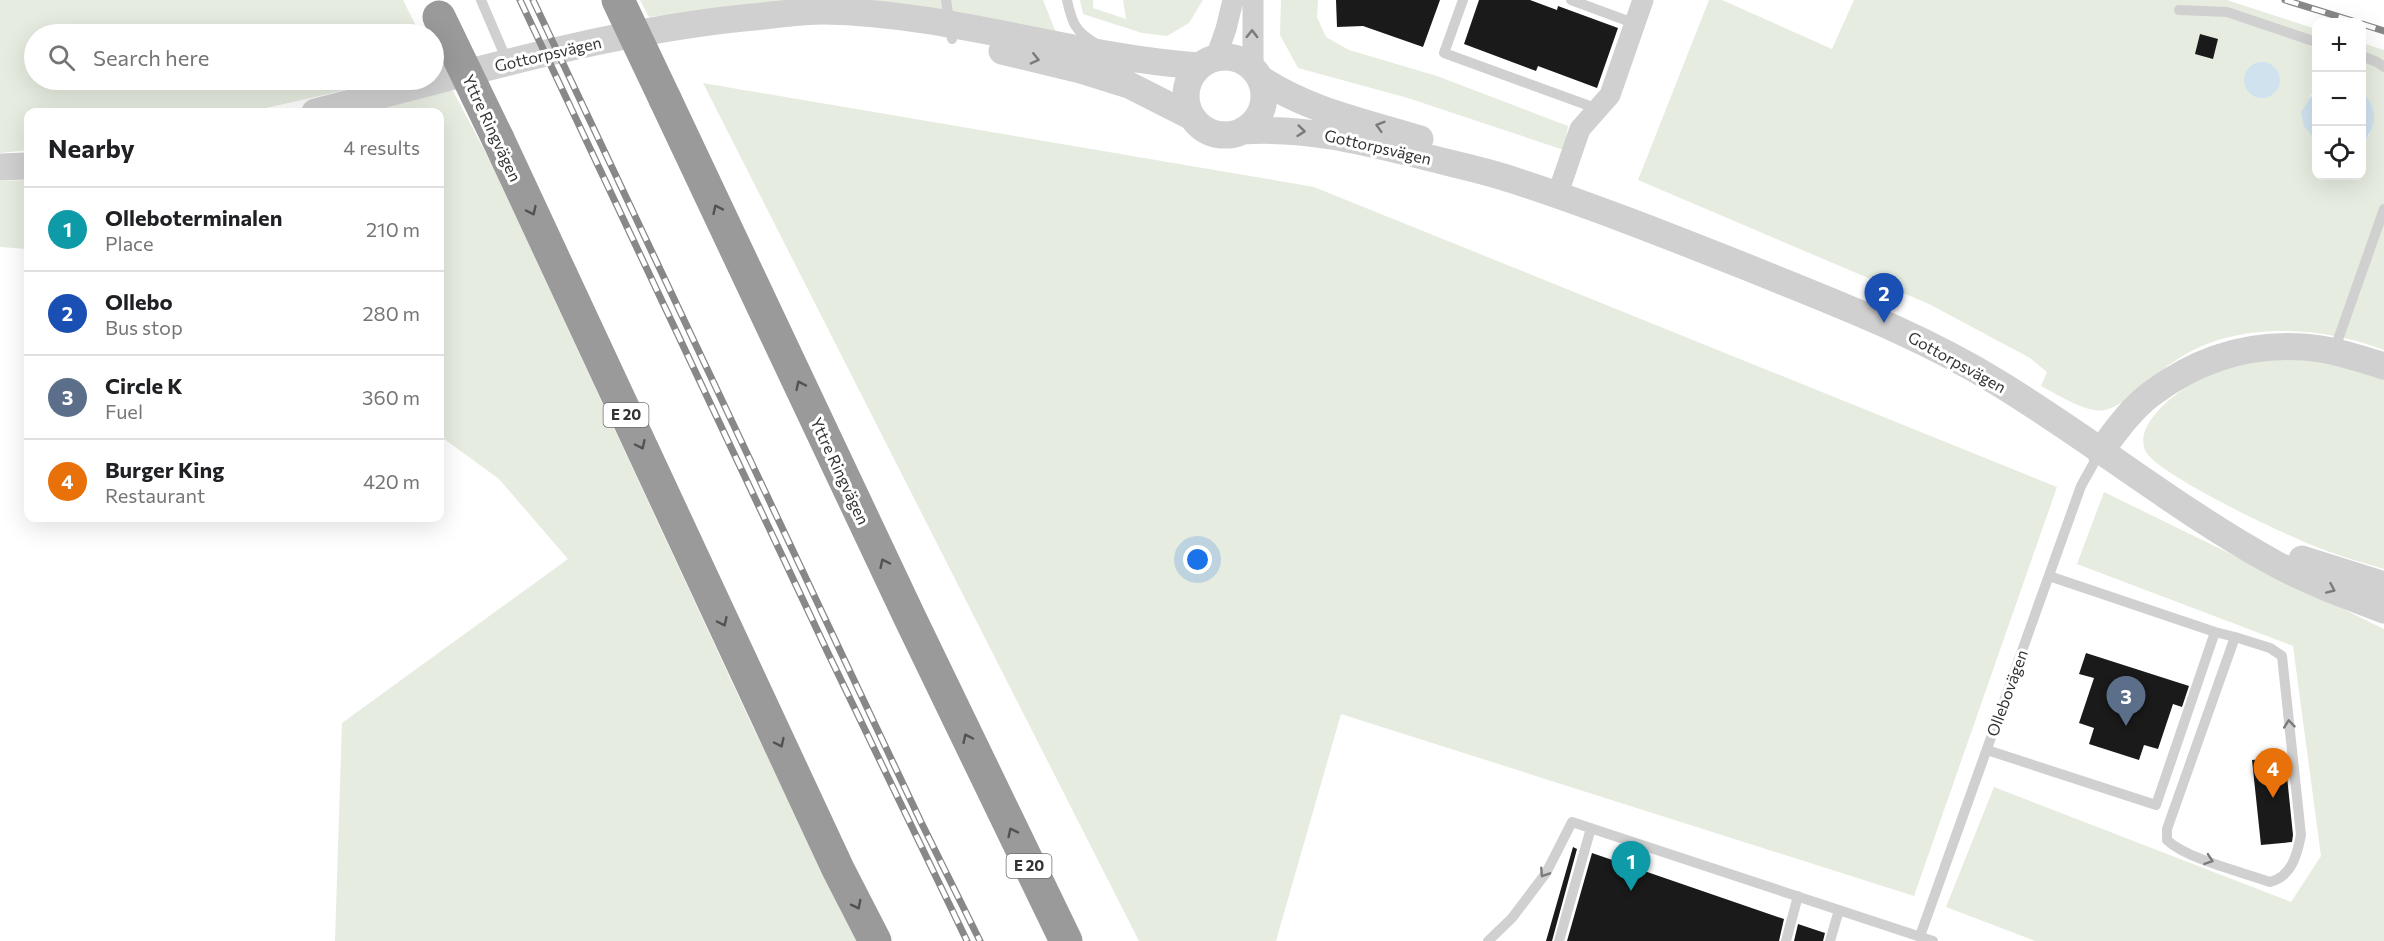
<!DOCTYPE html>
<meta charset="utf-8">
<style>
:root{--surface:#fff;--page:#f2f2f2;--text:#202124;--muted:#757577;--line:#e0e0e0;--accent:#d93025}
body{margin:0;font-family:Commissioner,sans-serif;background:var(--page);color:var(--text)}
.controls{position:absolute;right:18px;top:18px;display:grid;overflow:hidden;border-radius:12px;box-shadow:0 6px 24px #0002}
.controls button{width:54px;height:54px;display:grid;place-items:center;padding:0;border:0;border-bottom:2px solid var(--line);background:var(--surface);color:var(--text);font:30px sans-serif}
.you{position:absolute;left:1198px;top:560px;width:21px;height:21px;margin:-15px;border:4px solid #fff;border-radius:50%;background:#1a73e8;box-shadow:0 0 0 9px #1a73e833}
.badge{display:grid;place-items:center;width:39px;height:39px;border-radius:50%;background:var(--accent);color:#fff;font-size:20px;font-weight:700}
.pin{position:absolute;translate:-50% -50px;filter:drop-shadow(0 2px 3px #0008)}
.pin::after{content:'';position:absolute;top:32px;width:21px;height:18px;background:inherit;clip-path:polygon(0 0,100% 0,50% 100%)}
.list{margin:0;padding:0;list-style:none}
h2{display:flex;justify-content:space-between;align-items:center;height:78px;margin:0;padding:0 24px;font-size:26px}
h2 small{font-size:20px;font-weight:400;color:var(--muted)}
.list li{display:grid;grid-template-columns:39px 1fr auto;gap:18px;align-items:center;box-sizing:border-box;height:84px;padding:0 24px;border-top:2px solid var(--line)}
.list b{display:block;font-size:22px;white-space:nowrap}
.list p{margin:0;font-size:20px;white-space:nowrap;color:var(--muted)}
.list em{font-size:20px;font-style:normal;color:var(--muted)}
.icon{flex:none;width:33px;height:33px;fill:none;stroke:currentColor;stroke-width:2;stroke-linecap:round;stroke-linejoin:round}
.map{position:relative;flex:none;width:2384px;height:941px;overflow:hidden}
.search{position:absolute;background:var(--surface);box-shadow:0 6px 24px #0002;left:24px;top:24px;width:420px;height:66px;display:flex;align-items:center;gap:15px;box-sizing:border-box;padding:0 21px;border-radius:33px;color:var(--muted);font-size:22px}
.panel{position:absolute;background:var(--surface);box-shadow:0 6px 24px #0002;left:24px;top:108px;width:420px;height:414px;border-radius:12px}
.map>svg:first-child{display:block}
.green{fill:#e6ecdf}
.water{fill:#cfe2ee}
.building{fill:#1a1a1a}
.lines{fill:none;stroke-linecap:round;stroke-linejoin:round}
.service{stroke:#d0d0d0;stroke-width:10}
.minor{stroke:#d0d0d0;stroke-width:21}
.tertiary{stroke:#d0d0d0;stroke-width:27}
.motorway{stroke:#9a9a9a;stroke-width:33}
.rail-casing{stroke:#888;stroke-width:7}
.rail{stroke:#fff;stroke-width:4.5;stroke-dasharray:14;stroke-linecap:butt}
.motorway-bridge{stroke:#9a9a9a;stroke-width:33}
.oneway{stroke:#7a7a7a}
.oneway2{stroke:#525252}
.labels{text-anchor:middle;stroke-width:6;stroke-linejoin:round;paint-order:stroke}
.shield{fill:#fff;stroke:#707070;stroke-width:1.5}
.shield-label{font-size:15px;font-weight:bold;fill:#333}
.street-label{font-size:16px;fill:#333;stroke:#fff}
</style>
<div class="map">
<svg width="2384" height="941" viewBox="0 0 2384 941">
<rect width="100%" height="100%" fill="#fff"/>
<!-- green -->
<path class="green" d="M0 0H403L420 34H34V80H390L248 112H28V150L0 153Z
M640 0H1043L1057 35 748 6 649 17Z
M1080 0H1093V8L1126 19 1123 0H1203L1189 23 1167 36 1142 33 1083 14Z
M1281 0H1318L1317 17 1326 37 1349 50 1437 76 1568 126 1564 150 1408 98 1298 68 1280 35Z
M1709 0H1722L1832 49 1854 0H2227L2316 29V89L2310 96 2313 138 2316 141V176H2362V145L2370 134 2362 92V43L2384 50V350C2320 325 2230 320 2172 363 2153 376 2127 405 2105 410 2087 414 2057 394 2041 386L2047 372 2030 358 1929 304 1638 180Z
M703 83 1314 187 2057 487 1914 896 1341 714 1276 941H1139Z
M447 91H453L491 163 749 719 857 941H335L342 723 568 559 499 479 440 436V112H365Z
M28 180V249L0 247V181Z
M2287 356 2340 363 2384 377V569C2365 563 2346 558 2327 551 2297 541 2154 474 2145 450 2133 420 2188 383 2211 373 2236 364 2262 360 2287 356Z
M2104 492 2384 629V941H2035L1946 907 1994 787 2291 902 2321 856 2293 646 2077 564Z"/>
<!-- water -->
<path class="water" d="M2244 80a18 18 0 1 1 36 0a18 18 0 1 1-36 0Z
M2316 89V141L2304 126 2301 112Z
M2362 92C2380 109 2376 127 2362 145Z"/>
<!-- building -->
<path class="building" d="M1336 0H1440L1423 47 1363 26 1337 27Z
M1479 0H1530L1557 10 1558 6 1618 28 1597 88 1538 66 1536 71 1464 44Z
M2200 34 2218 39 2213 59 2195 54Z
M2086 653 2189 686 2182 707 2173 704 2158 749 2144 745 2139 760 2089 744 2094 728 2079 723 2094 678 2079 674Z
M2285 757 2293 835 2292 842 2261 845 2252 760Z
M1573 847 1577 849 1552 941H1546Z
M1592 853 1784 919 1779 941H1567Z
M1798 924 1825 933 1823 941H1794Z"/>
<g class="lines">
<!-- service -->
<path class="service" d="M481 0 508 63
M946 0 952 39
M1067 0C1072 23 1075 31 1095 43
M1463 0 1444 53 1598 109
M1571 0 1636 24
M2179 10 2227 12 2316 42
M2362 56 2377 62 2384 67
M2334 351 2384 209
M2215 632 2235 637 2167 829V840C2187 859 2242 872 2270 882 2292 876 2297 855 2301 835L2282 656 2270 648 2235 637
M1987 750 2156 805 2215 632 2049 576
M1920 936 2081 486 2100 452
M1488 941 1512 918 1546 873 1572 822 1933 941
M1559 941 1591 828
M1786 941 1798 896
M1830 941 1839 910"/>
<!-- minor -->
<path class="minor" d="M1253 0V68
M1216 57 1226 29 1233 0
M1557 196 1580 129 1610 95 1643 0"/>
<!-- tertiary -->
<path class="tertiary" d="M1002 51 1081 70 1129 85 1192 117
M1186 96a39 39 0 1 1 78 0a39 39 0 1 1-78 0Z
M1261 79C1309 111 1366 122 1420 139
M315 112C456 77 597 33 743 18 769 16 797 11 824 11 951 13 1073 57 1199 66
M1242 131C1306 127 1361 141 1422 156 1452 164 1484 170 1513 180 1593 206 1671 237 1749 268 1835 303 1921 335 2000 384 2093 441 2178 510 2274 563 2309 582 2347 596 2384 610
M0 167 28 166
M2100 452C2115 432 2130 410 2151 394 2196 360 2248 343 2304 347 2332 349 2358 358 2384 366
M2302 559 2384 585"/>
<!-- motorway -->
<path class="motorway" d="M665 99 909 616 1066 941
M498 139 838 869 875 941"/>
<!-- rail casing -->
<g class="rail-casing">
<path id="rail" d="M520 0 828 653 967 941
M533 0 921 822 980 941
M2285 0 2356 22
M2362 24 2384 31"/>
</g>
<!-- rail -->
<use href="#rail" class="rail"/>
<!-- motorway-bridge -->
<path class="motorway-bridge" d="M618 0 665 99
M439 17 498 139"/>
</g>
<!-- one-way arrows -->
<defs><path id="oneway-chevron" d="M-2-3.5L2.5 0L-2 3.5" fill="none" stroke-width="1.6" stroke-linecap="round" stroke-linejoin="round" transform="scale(1.5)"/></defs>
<g class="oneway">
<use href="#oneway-chevron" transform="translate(1252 34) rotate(-89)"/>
<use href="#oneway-chevron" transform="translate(1035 59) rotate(13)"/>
<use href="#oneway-chevron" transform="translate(1380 126) rotate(-163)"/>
<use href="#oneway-chevron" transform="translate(1301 131) rotate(6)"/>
<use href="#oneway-chevron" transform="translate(2331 589) rotate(24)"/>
<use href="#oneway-chevron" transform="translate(2289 724) rotate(-96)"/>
<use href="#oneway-chevron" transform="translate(2209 860) rotate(19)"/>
<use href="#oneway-chevron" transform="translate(1544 873) rotate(123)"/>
</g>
<g class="oneway2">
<use href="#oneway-chevron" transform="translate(717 209) rotate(-115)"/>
<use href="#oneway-chevron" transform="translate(532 211) rotate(65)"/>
<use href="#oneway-chevron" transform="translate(800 385) rotate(-115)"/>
<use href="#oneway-chevron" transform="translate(641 445) rotate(65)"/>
<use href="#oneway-chevron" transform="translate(884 563) rotate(-115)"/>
<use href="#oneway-chevron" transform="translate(723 622) rotate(65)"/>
<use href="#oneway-chevron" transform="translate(967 738) rotate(-115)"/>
<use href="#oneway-chevron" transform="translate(780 743) rotate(65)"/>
<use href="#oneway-chevron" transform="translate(1012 832) rotate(-116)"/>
<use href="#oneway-chevron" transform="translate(857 905) rotate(63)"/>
</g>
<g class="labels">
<!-- shield labels -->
<g class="shield">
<rect x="603.5" y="403" width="45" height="24" rx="4.5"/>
<rect x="1006.5" y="854" width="45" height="24" rx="4.5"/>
</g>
<g class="shield-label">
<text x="626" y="420">E 20</text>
<text x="1029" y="871">E 20</text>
</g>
<!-- street labels -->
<g class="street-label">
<text transform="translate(548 54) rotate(-13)" y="6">Gottorpsvägen</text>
<text transform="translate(492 128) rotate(65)" y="6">Yttre Ringvägen</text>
<text transform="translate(1378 147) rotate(13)" y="6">Gottorpsvägen</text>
<text transform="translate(1957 362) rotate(29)" y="6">Gottorpsvägen</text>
<text transform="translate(840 471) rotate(65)" y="6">Yttre Ringvägen</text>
<text transform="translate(2007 693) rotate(-70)" y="6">Ollebovägen</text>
</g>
</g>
</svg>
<div class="controls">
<button>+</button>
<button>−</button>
<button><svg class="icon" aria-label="locate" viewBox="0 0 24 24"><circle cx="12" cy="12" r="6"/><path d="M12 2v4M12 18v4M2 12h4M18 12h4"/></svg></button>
</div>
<div class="you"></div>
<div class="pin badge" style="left:1631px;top:891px;background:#0f9aa8">1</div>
<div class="pin badge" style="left:1884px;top:323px;background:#1a4fb4">2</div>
<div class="pin badge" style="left:2126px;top:726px;background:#5c6f8a">3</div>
<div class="pin badge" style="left:2273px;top:798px;background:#e8710a">4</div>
<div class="search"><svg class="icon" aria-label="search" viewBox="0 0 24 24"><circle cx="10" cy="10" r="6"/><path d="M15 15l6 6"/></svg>Search here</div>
<section class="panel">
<h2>Nearby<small>4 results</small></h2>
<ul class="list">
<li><span class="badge" style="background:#0f9aa8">1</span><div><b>Olleboterminalen</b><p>Place</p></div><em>210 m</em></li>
<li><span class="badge" style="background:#1a4fb4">2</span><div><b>Ollebo</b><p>Bus stop</p></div><em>280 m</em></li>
<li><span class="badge" style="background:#5c6f8a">3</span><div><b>Circle K</b><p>Fuel</p></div><em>360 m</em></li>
<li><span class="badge" style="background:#e8710a">4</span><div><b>Burger King</b><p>Restaurant</p></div><em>420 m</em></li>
</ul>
</section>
</div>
